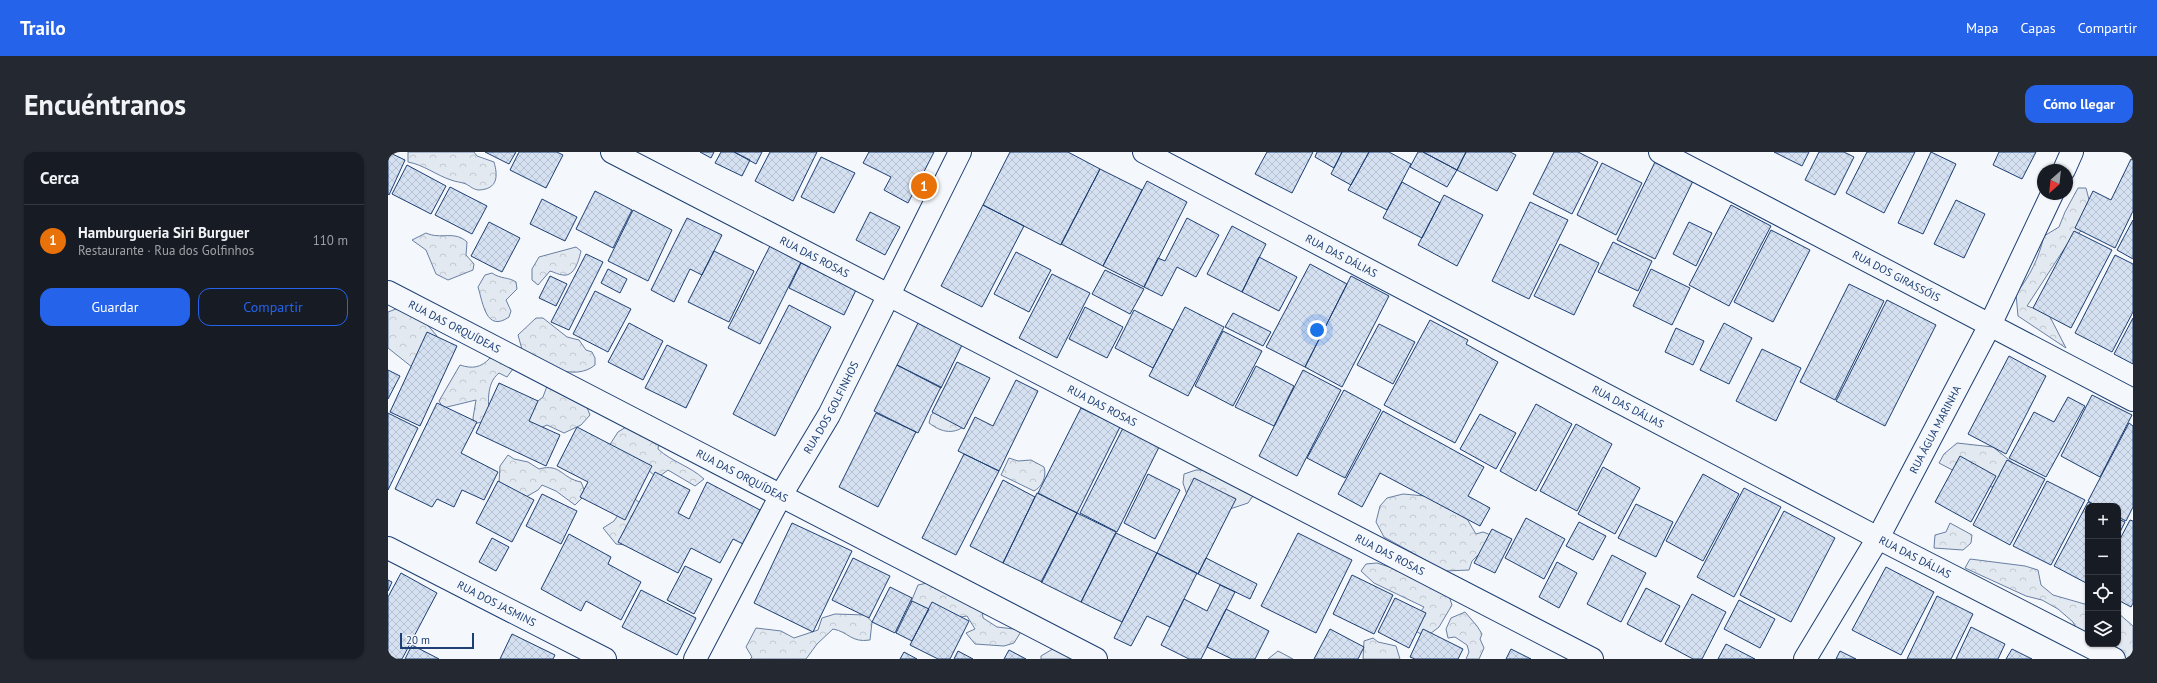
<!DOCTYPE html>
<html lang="es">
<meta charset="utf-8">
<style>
:root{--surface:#171b24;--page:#242831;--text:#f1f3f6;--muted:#9ea1a6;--line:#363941;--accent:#2563eb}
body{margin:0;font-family:"PT Sans",sans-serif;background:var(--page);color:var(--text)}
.controls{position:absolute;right:12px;bottom:12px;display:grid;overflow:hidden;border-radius:8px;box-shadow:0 1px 3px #0004}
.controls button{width:36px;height:36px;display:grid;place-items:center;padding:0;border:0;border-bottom:1px solid var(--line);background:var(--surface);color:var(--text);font:20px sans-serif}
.compass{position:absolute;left:1649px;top:12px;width:36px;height:36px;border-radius:50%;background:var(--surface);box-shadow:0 1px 3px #0004;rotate:207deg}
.scale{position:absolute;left:12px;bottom:10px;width:74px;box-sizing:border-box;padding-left:4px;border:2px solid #1d3f73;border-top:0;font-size:11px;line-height:14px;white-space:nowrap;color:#1d3f73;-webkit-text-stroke:3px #f4f7fb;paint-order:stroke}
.you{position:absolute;left:929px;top:178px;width:14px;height:14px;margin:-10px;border:3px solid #fff;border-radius:50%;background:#1a73e8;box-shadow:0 0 0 6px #1a73e833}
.badge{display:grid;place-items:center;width:26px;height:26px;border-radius:50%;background:var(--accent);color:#fff;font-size:13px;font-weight:700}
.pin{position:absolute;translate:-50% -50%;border:2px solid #fff;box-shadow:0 1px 4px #0006}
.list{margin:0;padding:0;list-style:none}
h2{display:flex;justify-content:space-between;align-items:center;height:52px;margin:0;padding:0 16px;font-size:17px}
h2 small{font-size:13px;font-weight:400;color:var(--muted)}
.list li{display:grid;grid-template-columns:26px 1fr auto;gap:12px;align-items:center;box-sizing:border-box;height:72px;padding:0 16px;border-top:1px solid var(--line)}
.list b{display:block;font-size:15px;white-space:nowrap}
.list p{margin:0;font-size:13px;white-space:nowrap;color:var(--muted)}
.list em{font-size:13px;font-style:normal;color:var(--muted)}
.actions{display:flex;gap:8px;padding:12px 16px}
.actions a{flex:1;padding:9px 0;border:1px solid var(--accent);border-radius:12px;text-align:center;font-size:14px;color:var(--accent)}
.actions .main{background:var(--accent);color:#fff}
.icon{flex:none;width:22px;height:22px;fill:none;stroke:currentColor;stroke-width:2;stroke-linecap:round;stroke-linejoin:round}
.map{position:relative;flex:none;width:1745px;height:507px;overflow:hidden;border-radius:12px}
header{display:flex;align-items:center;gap:24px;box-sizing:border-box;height:56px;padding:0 20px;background:var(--accent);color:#fff}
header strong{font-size:19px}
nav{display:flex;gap:22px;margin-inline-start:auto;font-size:14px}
.intro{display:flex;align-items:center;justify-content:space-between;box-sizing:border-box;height:96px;padding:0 24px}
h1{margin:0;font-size:28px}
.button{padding:10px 18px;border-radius:12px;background:var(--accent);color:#fff;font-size:14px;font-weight:700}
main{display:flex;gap:24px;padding:0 24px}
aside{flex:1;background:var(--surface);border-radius:12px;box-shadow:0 1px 3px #0004}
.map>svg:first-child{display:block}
.forest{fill:url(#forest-crowns);stroke:#687fa3}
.building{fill:url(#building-cross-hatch);stroke:#1d3f73}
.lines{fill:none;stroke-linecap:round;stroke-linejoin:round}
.minor-casing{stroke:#1d3f73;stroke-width:24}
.minor{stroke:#f4f7fb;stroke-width:22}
.labels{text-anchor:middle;stroke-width:3;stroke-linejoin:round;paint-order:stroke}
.street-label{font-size:11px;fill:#1d3f73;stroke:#f4f7fb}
</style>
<header>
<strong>Trailo</strong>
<nav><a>Mapa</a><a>Capas</a><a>Compartir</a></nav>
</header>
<div class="intro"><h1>Encuéntranos</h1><a class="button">Cómo llegar</a></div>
<main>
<aside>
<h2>Cerca<small></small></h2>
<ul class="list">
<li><span class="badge" style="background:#e8710a">1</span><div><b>Hamburgueria Siri Burguer</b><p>Restaurante · Rua dos Golfinhos</p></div><em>110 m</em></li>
</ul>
<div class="actions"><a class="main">Guardar</a><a>Compartir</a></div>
</aside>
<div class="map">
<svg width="1745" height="507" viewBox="0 0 1745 507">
<defs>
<pattern id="forest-crowns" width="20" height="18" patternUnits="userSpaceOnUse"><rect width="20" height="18" fill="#e3e9f0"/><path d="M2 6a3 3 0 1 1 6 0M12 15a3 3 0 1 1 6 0" fill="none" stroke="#c2c9d1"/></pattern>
<pattern id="building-cross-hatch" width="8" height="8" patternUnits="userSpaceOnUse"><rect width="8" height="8" fill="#d5e0f0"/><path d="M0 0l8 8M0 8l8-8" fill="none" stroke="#b6c1d1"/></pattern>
</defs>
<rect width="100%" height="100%" fill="#f4f7fb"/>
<!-- forest -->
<path class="forest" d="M20 0H86L89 4 106 10C110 24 110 37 91 38 86 38 82 34 78 32 73 30 68 30 63 28 48 23 36 13 20 10Z
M1690 36H1698L1706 67 1680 91 1639 154 1660 161 1678 196 1630 164 1628 142C1643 122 1650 108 1656 84L1671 75 1677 60Z
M38 81C53 88 66 78 79 90L78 103 86 112 85 118 60 128 48 122 38 98 24 88Z
M188 95 193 99C191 107 187 125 175 123 171 123 166 120 162 119L150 133 144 128V117L151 105Z
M104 121C112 127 121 125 128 130L129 137 118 148 123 159 121 165C98 181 95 151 90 135L97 123Z
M8 157 31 163 49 184 45 203 29 219 0 196V160Z
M148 166H155L179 185 191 188 198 198 204 200 207 206V213C187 230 153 213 135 201L130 183Z
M113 205 125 217 119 225 111 221C97 232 101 253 101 268L86 272 85 266 88 248 55 256 51 249 72 213C84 217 93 216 102 206Z
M159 234 198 253 202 263 193 273 176 281 159 273 146 279 137 270 146 252 155 245Z
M552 255 579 265V272C567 283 554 281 541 271L543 263Z
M263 263 273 275 270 297C284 310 302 314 316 327L307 334 280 318 269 326 257 315 219 297 230 280 238 275 246 280Z
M1569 291 1605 295 1630 315 1619 327 1604 335 1589 331 1551 311 1556 302Z
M120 303 126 307 140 310 151 317C173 311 173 326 193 330L198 342 187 353 168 339 154 333 150 338 136 346 111 331 112 314Z
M621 306 630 309 643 308 656 315C659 324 654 335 646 339L613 323Z
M808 318H820L867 341 860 351 842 357 800 346 795 331 796 322Z
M1015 342 1037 344 1068 361 1079 367 1088 382 1095 380 1108 385 1084 409 1081 418 1057 419 996 385 988 370 992 354 999 346Z
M243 344 266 362 261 395 228 392 215 376 226 369Z
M1562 371 1584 383 1583 391 1575 398 1546 396 1547 383 1558 380Z
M1582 407 1637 414 1650 418 1653 433 1665 443 1700 453V482H1691L1685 470 1670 457 1654 448 1638 444 1577 416Z
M989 411 1004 416 1061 444 1064 453 1051 475 1038 485 1026 478 1027 468 1036 455 986 431 973 419 978 412Z
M544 430 594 457 595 466 609 475 634 478 626 491 616 494 587 492 578 481 587 477 579 464 567 466 525 458 523 450 530 433Z
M1077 460 1089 474 1094 482 1092 487 1096 496 1091 507H1078L1081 500 1079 493 1067 485 1060 486 1058 477 1063 466Z
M1730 461 1745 474V507H1732L1726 492H1730Z
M447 462 478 463 484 470 482 488C463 491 461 480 445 477L429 492 418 507H362L364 505 358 495 368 476 393 479 406 486 430 478 434 466Z
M985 486 990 490 1008 494 1012 507H975L976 489Z
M673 492 682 500 683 507H653V504Z
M890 499 905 507H880Z"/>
<!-- building -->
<path class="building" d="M0 0 17 8 1 43 0 42Z
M97 0H128L121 12Z
M131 0H169L175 3 158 36 122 18Z
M312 0H326L323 6Z
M333 0H346L362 8 354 24 327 11Z
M346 0H374L368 12Z
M382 0H429L405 49 367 29Z
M481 0H546L520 51 496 38 503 25 475 11Z
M622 0H680L712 17 673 93 595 53Z
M879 0H925L904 41 867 22Z
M929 0H954L946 16 927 5Z
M954 0H981L963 33 943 22Z
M981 0H1001L1023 12 999 58 960 38Z
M1030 0H1035L1069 18 1059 35 1022 15Z
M1035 0H1078L1069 18Z
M1078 0H1122L1128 3 1109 39 1069 18Z
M1166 0H1190L1210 10 1184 62 1145 42Z
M1386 0H1421L1414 14Z
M1431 0H1456L1466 5 1447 43 1417 28Z
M1479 0H1527L1496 61 1458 41Z
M1543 0 1568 12 1535 82 1510 71Z
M1611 0H1648L1634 27 1605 13Z
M433 5 467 21 446 61 413 45Z
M1743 7 1745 8V59L1727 96 1687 76 1705 39 1723 48Z
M1267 10 1305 29 1267 107 1229 88Z
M1214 11 1254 31 1228 83 1189 63Z
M19 13 58 34 43 62 4 42Z
M712 17 754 38 715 114 673 92Z
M759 29 799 50 756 135 715 114Z
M1014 30 1052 51 1034 86 995 66Z
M62 35 99 54 84 82 47 63Z
M207 39 244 58 225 96 188 77Z
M1056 43 1095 63 1069 114 1030 93Z
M154 47 189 65 177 89 142 72Z
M1568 48 1597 62 1576 106 1546 92Z
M1142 50 1180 68 1141 147 1104 129Z
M595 53 636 74 594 155 553 134Z
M1343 53 1383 74 1341 154 1301 133Z
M245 58 284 78 260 129 220 109Z
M482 60 512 75 497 103 468 88Z
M299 66 334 83 314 123 302 117 286 150 263 138Z
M799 66 831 83 808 125 789 115 774 144 756 135 770 106 777 109Z
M1745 68V107L1729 98Z
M101 70 132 86 114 120 83 104Z
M1301 70 1324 81 1308 114 1285 102Z
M844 74 878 92 854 140 819 122Z
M1383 78 1422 98 1385 170 1346 150Z
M1686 79 1724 98 1683 176 1645 156Z
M1225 90 1264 109 1250 139 1210 120Z
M1172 92 1211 111 1186 163 1146 144Z
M382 94 413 110 372 192 340 176Z
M326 99 366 119 341 170 300 150Z
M628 100 663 118 641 160 606 142Z
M198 102 215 110 181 178 163 170Z
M1727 103 1745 112V160L1724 200 1687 181Z
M871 105 909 125 891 159 854 140Z
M413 111 468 138 456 163 401 136Z
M922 112 959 132 917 215 878 195Z
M220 117 239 127 232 141 213 131Z
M1263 117 1302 136 1284 173 1245 154Z
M717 118 756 137 742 162 704 142Z
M664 122 702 141 669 206 631 186Z
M162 124 179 132 168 154 151 146Z
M963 124 1001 144 954 235 917 215Z
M1461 132 1496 149 1447 248 1412 230Z
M207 139 243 157 220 200 185 182Z
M1499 148 1548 173 1497 274 1448 249Z
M401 153 443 175 387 284 345 262Z
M697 155 735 175 719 206 681 187Z
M797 155 836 175 800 244 761 224Z
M746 158 785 178 765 216 727 196Z
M845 161 883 180 875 194 837 175Z
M1745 166V212L1726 202Z
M1042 168 1080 188 1078 192 1110 210 1067 291 996 253Z
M241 171 275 189 255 228 220 210Z
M530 171 574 193 553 236 509 213Z
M1336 171 1364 186 1341 232 1312 218Z
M991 172 1027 190 1005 232 969 213Z
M1288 176 1316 189 1305 213 1277 200Z
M835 179 874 199 845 254 807 234Z
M39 180 69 194 32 274 2 260Z
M279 193 319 213 298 256 257 236Z
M1374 197 1413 216 1388 269 1348 249Z
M1621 204 1658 224 1618 302 1580 282Z
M569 210 602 226 576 277 544 260Z
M509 213 553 235 530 281 486 259Z
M868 214 906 234 886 274 847 255Z
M0 218 12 224 0 247Z
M915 218 953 238 909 324 871 304Z
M628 228 650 239 611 319 570 299 587 265 605 274Z
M111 231 150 249 141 269 172 283 158 314 88 281Z
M956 238 993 258 957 326 919 306Z
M1704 243 1744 263 1712 325 1673 304Z
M1680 245 1697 254 1658 325 1621 306 1646 260 1666 270Z
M49 251 89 270 73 301 110 320 96 348 74 338 66 355 49 347 44 355 7 337Z
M1148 252 1184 272 1148 339 1112 319Z
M693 256 732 275 689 361 650 341Z
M995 259 1096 315 1080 344 1102 356 1092 374 992 321 974 355 950 342Z
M0 261 30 276 0 338Z
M488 261 528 280 490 355 451 335Z
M1092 262 1128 281 1108 317 1072 297Z
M1741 271 1745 274V355L1738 369 1730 365V354H1709L1700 349Z
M1188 272 1224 292 1189 359 1152 339Z
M189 275 264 314 237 368 192 345 200 330 169 314Z
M735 276 771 295 729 380 692 361Z
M576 302 611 319 568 403 534 386Z
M1572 304 1608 324 1583 370 1547 350Z
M1619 308 1657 327 1622 393 1585 373Z
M1215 315 1252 336 1227 382 1190 362Z
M267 320 302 338 290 361 301 367 319 330 372 358 355 392 345 387 332 411 303 396 290 421 230 390Z
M760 322 792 338 767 387 736 371Z
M1315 322 1351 342 1315 409 1278 389Z
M806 326 848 347 810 422 769 401Z
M615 328 647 345 615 411 582 394Z
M110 329 146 348 124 390 88 371Z
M1659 329 1697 348 1663 413 1625 394Z
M1356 336 1393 355 1346 445 1309 425Z
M649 341 689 361 654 430 615 411Z
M154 342 189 359 173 392 138 374Z
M1700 350 1707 354H1700V432L1666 414Z
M1248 352 1285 370 1268 405 1230 386Z
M1396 359 1447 386 1403 470 1352 443Z
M689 361 728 380 693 450 653 430Z
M1138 366 1177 387 1156 427 1117 406Z
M1730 367 1737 370 1730 384Z
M1742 368 1745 369V451L1743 455 1730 448V391Z
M1191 370 1218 384 1205 408 1178 394Z
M404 371 464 399 425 480 366 451Z
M1104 377 1124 387 1107 421 1086 411Z
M728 381 769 401 734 470 693 450Z
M910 381 964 408 928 481 873 454Z
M181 382 223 405 220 412 253 430 233 468 198 449 193 459 153 437Z
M104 386 121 395 108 419 91 410Z
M769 401 809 421 782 475 759 464 743 494 726 486Z
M1224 403 1258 421 1233 470 1199 452Z
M465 406 502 424 481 466 444 448Z
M818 406 869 432 862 447 810 422Z
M1169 410 1189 421 1171 456 1151 445Z
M297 414 324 427 306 462 279 448Z
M1498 415 1546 440 1513 503 1464 478Z
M13 421 49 441 14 507H8L0 503V445Z
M964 423 1005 443 986 482 945 462Z
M0 428 4 430 0 439Z
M832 433 847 440 813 507H801L773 493 796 447 819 459Z
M502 435 524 446 507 481 484 470Z
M1258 436 1292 454 1273 490 1239 472Z
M253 438 308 466 289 503 234 475Z
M1304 442 1338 460 1314 507H1305L1277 492Z
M1549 444 1585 462 1563 507H1519Z
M1007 446 1038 461 1021 496 990 480Z
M1351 448 1387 467 1372 496 1336 477Z
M524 449 541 457 524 489 508 481Z
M544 450 581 469 562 507H550L522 493Z
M838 457 881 479 867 507H844L819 495Z
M1583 475 1617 492 1610 507H1568Z
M942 477 976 495 970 507H926Z
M1035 477 1075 497 1070 507H1027L1022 505Z
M124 482 167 503 165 507H112Z
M1338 492 1367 507H1330Z
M24 493 51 507H17Z
M1123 497 1143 507H1118Z
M1624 497 1644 507H1618Z
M621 498 638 507H616Z
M570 499 585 507H566Z
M1452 499 1468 507H1448Z
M516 500 529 507H512Z"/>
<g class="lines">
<!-- minor casing -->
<g class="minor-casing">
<g id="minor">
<path id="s1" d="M224 0 1204 507"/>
<path id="s2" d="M756 0 1490 386 1726 507"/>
<path id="s3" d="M1272 0 1745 248"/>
<path d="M1676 18 1684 0"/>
<path id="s4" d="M0 140 708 507"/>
<path id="s5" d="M0 396 217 507"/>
<path id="s6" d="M307 507 393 343 441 263 572 0"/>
<path id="s7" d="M1417 507 1490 386 1602 173 1664 42"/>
</g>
</g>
<!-- minor -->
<use href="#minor" class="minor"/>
</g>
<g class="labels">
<!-- street labels -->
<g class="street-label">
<text dy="4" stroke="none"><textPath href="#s1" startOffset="228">RUA DAS ROSAS</textPath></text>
<text dy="4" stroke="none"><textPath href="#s2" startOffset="223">RUA DAS DÁLIAS</textPath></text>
<text dy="4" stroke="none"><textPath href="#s3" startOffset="267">RUA DOS GIRASSÓIS</textPath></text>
<text dy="4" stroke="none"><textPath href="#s4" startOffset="75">RUA DAS ORQUÍDEAS</textPath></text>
<text dy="4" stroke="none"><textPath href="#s1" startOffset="552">RUA DAS ROSAS</textPath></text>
<text dy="4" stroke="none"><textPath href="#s2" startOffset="547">RUA DAS DÁLIAS</textPath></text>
<text dy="4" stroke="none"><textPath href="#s6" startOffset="286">RUA DOS GOLFINHOS</textPath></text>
<text dy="4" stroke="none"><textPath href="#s7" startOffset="264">RUA ÁGUA MARINHA</textPath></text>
<text dy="4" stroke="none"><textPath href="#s4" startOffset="399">RUA DAS ORQUÍDEAS</textPath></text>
<text dy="4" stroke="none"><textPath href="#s1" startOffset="876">RUA DAS ROSAS</textPath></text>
<text dy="4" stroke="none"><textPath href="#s2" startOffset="871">RUA DAS DÁLIAS</textPath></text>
<text dy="4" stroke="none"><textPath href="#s5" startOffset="122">RUA DOS JASMINS</textPath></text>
</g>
</g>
</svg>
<div class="controls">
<button>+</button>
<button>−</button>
<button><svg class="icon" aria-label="locate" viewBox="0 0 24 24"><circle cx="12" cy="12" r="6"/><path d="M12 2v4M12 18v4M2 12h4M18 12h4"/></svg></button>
<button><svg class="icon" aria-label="layers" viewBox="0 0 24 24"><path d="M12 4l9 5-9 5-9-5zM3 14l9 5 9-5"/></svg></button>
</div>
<svg class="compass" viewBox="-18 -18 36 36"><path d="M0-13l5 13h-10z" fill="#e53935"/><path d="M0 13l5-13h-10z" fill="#9ea1a6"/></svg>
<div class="scale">20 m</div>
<div class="you"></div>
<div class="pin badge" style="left:536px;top:34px;background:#e8710a">1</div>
</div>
</main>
